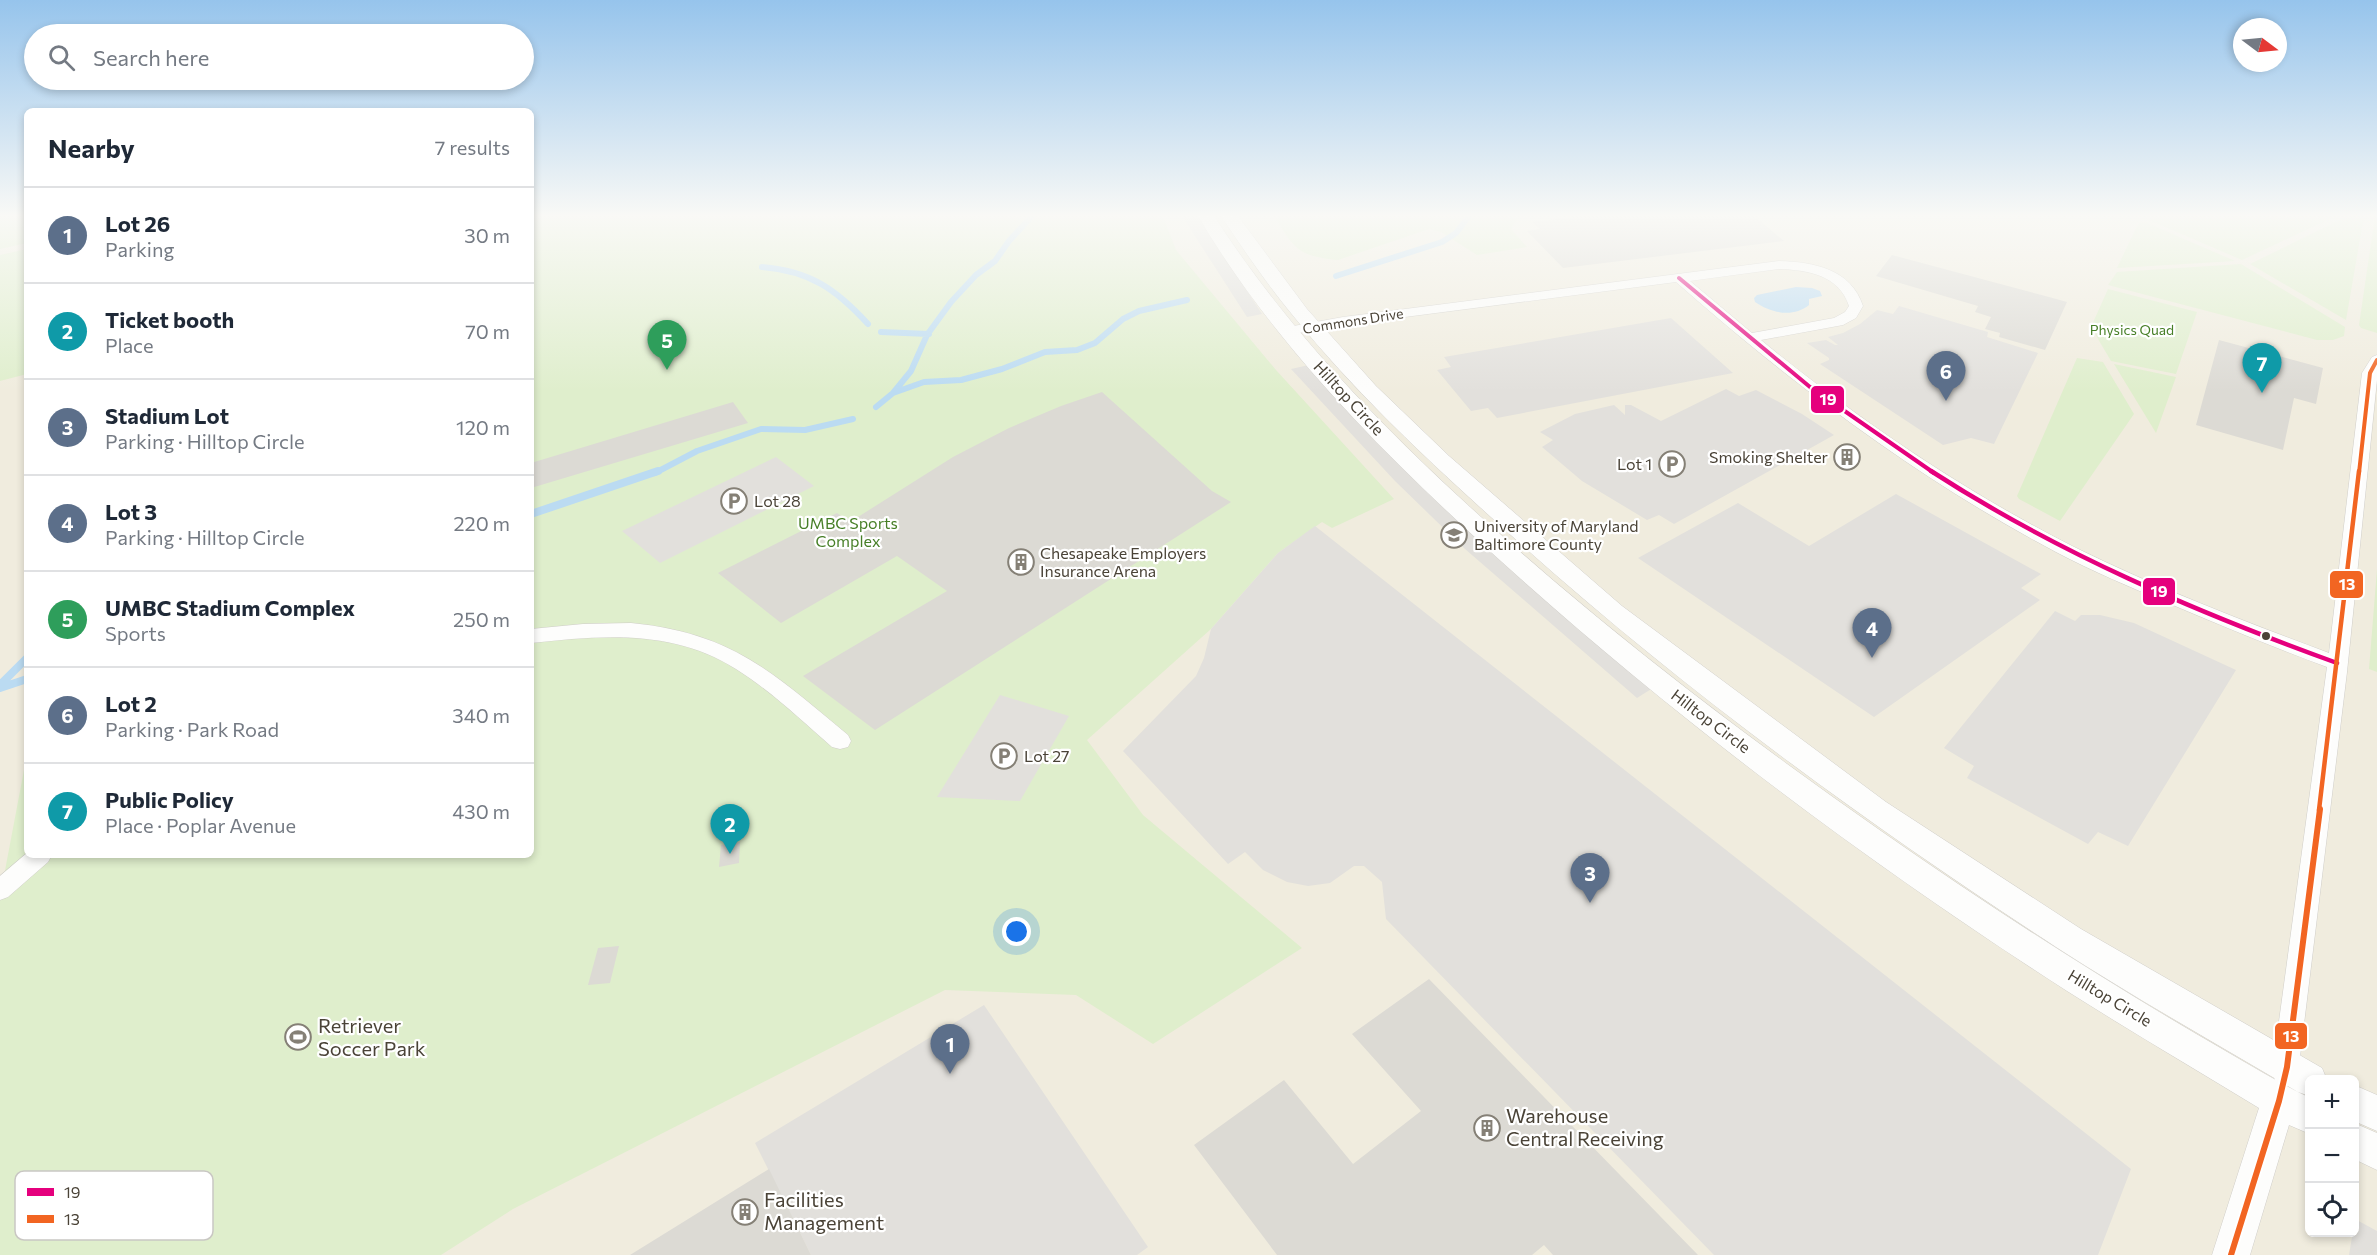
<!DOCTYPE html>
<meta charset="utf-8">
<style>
:root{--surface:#fff;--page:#f2f2f3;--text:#1f2937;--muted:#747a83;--line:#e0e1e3;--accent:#ea580c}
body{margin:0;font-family:Commissioner,sans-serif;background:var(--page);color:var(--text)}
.controls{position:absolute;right:18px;bottom:18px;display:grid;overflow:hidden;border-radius:9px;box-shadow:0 3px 9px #0003}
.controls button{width:54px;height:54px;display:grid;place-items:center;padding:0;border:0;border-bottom:2px solid var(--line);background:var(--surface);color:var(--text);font:30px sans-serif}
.compass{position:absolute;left:2233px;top:18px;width:54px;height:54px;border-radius:50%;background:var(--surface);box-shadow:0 3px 9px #0003;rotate:106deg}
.you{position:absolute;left:1017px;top:932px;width:21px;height:21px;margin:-15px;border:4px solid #fff;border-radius:50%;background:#1a73e8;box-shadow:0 0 0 9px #1a73e833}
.badge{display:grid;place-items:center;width:39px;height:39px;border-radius:50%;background:var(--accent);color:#fff;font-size:20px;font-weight:700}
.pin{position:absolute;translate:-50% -50px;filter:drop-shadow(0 2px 3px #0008)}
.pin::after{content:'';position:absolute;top:32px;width:21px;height:18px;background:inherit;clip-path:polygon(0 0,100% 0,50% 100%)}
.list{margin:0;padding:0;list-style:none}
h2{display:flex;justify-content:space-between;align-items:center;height:78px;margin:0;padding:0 24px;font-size:26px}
h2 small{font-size:20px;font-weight:400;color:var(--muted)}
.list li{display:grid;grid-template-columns:39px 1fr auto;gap:18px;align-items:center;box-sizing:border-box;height:96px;padding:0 24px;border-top:2px solid var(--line)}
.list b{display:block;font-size:22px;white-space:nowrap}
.list p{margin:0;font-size:20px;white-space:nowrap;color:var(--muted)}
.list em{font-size:20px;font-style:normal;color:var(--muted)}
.icon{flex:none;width:33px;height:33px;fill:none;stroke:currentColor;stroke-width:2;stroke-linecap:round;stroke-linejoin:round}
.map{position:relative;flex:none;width:2377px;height:1255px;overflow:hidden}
.search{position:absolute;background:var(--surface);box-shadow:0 3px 9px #0003;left:24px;top:24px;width:510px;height:66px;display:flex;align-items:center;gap:15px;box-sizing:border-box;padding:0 21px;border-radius:33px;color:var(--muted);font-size:22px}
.panel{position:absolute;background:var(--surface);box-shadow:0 3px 9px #0003;left:24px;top:108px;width:510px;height:750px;border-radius:9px}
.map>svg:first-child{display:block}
.education{fill:#f0ecde;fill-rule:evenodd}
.green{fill:#dfeecc}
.parking{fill:#e2e0dc}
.water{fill:#bbdbf2}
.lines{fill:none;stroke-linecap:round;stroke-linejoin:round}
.stream-far1{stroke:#bbdbf2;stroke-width:6}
.stream{stroke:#bbdbf2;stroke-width:8}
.building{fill:#dcdad4}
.minor-casing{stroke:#d0cec9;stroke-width:1}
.tertiary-casing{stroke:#d0cec9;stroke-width:1}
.minor{fill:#fdfdfc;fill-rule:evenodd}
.tertiary{fill:#fdfdfc;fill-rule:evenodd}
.bus-1-far1-casing{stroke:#fff;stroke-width:8}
.bus-1-casing{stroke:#fff;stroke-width:9}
.bus-2-far2-casing{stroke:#fff;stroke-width:8}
.bus-2-far1-casing{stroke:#fff;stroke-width:9}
.bus-2-casing{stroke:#fff;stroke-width:10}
.bus-1-far1{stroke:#e5007d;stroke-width:4}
.bus-1{stroke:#e5007d;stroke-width:4.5}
.bus-2-far2{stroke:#f26522;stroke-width:4}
.bus-2-far1{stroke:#f26522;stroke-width:4.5}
.bus-2{stroke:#f26522;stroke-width:6}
.bus-dot{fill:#4a4337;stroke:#fff;stroke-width:2}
.labels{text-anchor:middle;stroke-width:4.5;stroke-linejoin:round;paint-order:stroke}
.far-street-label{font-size:14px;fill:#4a4337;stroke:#fff}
.far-park-label{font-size:14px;fill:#477f27;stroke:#fff}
.street-label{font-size:16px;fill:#4a4337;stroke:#fff}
.poi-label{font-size:16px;fill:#4a4337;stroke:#fff;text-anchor:start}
.park-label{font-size:16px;fill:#477f27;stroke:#fff}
.near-poi-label{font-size:20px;fill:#4a4337;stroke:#fff;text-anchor:start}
.key{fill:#fff;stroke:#c9c7c3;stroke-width:1.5}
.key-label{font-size:16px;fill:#4a4337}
.line-badge{stroke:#fff;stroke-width:2}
.badge-label{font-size:16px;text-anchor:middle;font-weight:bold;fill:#fff}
</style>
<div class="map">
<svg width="2377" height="1255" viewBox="0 0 2377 1255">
<rect width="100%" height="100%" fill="#f2f1ec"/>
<!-- education -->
<path class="education" d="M0 216H27V855H531V216H2377V1255H0ZM2310 1080H2354V1232H2310Z"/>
<!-- green -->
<path class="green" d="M0 216H27V243L0 249Z
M531 216H1163L1176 250 1276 370 1394 499 1332 528 1322 522 1278 553 1211 629 1087 740 1143 815 1302 948 1153 1044 1076 995 945 990 513 1209 441 1255H0V897L27 754V855H531Z
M1274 216H1513L1517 219 1511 229 1527 247 1477 255 1441 232 1429 229 1338 260C1297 256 1295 249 1274 216Z
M2157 216H2336L2242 260 2149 220Z
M2348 216H2364L2346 320 2250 264Z
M2375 216H2377V333L2361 328 2359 325Z
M2145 222 2235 261 2117 268 2138 224Z
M27 249V374L0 381V255Z
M2241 264 2345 327 2344 336 2333 340H2317L2108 285 2117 272Z
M2108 289 2197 312 2176 374 2111 361 2091 327Z
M2077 358 2103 362 2134 414 2060 521 2019 499 2017 496Z
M2114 364 2176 377 2156 433Z
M2377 569V672L2369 669Z"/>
<!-- parking -->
<path class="parking" d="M1182 216H1198L1262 314 1247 317Z
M1899 306 1988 332 1987 337 2038 353 1994 444 1971 438 1943 445 1820 364 1829 360V358L1807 343 1826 340 1835 345H1838L1828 337 1843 333 1860 324 1877 310 1893 314Z
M1671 318 1733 373 1497 418 1488 408 1471 411 1437 370 1451 367 1444 357Z
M1309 365 1656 686 1637 698 1465 549 1395 481 1291 369Z
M1726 389 1739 396 1756 390 1802 414 1834 435 1674 524 1659 515 1647 520 1582 481 1542 447 1553 440 1540 432 1575 414 1614 405 1625 415V405H1631L1661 421Z
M776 457 814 486 660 563 622 531Z
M1896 494 2041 574 2021 588 2040 600 1874 717 1638 558 1738 503 1809 546Z
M1315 526 2131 1169 2098 1255H1714L1386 919 1382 882 1364 866H1354L1330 883 1308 886 1287 882 1263 870 1245 852 1228 864 1123 751 1196 676 1204 658 1211 629 1278 553Z
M2055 611 2075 621 2081 615H2100L2134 623 2236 670 2128 846 2098 832 2088 844 1967 778 1974 766 1944 748Z
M1000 695 1069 716 1020 801 937 797Z
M984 1005 1148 1247 1137 1255H811L755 1143Z
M2355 1219 2377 1231V1255H2349Z"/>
<!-- water -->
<path class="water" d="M1796 287 1812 288 1820 291 1822 296 1809 299V305C1793 318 1771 313 1755 302L1754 298 1757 295Z"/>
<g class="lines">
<!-- stream-far1 -->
<path class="stream-far1" d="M762 267C810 271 836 289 868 324
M1336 276 1442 242 1456 233 1469 216
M881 332 929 334
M893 393 924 382 961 380 1002 369 1045 352 1077 350 1095 343 1123 319 1139 311 1187 300
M876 407 893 393 911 371 927 335 951 302 976 275 995 261 1009 241 1032 216
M655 473 697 451 761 429 805 430 853 419"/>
<!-- stream -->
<path class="stream" d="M531 514 658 471
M0 685 27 658
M0 688 27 679"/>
</g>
<!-- building -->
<path class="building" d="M1581 216H1754L1784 241 1563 268 1527 231 1540 229 1532 222Z
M1892 255 2049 297 2067 302 2045 350 1999 337 2000 333 1985 329 1991 317 1975 312 1978 306 1876 276Z
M2219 340 2323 368 2316 404 2294 398 2283 450 2196 425Z
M1102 392 1212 491 1231 502 875 730 803 676 947 591 897 556 781 623 718 573 837 513 850 522 953 457 1009 428 1061 406Z
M733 402 748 423 531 488V463Z
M740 842 739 863 719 867 721 845Z
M619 946 610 983 588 985 598 948Z
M1429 979 1698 1255H1553L1544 1245 1532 1255H1277L1194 1145 1284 1080 1353 1164 1421 1111 1352 1034Z
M769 1169 811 1255H630Z"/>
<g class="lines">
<!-- minor casing -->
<g class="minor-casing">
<path id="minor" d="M1779 261C1814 262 1851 269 1863 306L1856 318 1843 325 1761 340C1857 419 1962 490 2072 546 2155 587 2243 621 2329 653L2362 373 2372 357 2377 355V380L2347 672 2298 1073 2294 1082 2285 1085 2276 1082 2272 1073 2327 667C2273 647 2220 625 2168 603 2130 587 2092 571 2056 552 1918 479 1793 385 1676 282L1343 325 1288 335 1281 331 1288 327 1343 317ZM1779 269C1808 270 1839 275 1849 306L1845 312 1834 318 1752 333 1690 281Z
M631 623C733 633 773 673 848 735L851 741 848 747 840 749 832 747C801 720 771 691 736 669 674 629 601 635 531 643V629L583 624Z
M27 853V855H52L48 862 8 897 0 900V876Z"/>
</g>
<!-- tertiary casing -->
<g class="tertiary-casing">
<path id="tertiary" d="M1198 216H1214C1295 341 1398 444 1509 542 1627 646 1752 741 1881 831 1984 903 2089 971 2198 1035 2235 1056 2271 1079 2310 1098V1134L2289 1125 2250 1255H2212L2259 1108C2195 1069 2130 1031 2067 991 1865 861 1670 715 1492 553 1382 452 1274 345 1198 216Z
M1221 216H1238L1307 309 1376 386 1449 456 1622 606 1886 802 2081 929 2322 1068 2327 1080H2310V1096L2298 1092C2217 1044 2135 998 2056 947 1870 826 1689 694 1523 546 1443 474 1363 402 1295 318 1268 286 1244 250 1221 216Z
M2354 1085 2377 1095V1131L2354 1121Z
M2354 1123 2377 1133V1170L2354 1159Z"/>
</g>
<!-- minor -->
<use href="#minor" class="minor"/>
<!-- tertiary -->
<use href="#tertiary" class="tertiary"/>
<!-- bus-1-far1 casing -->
<g class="bus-1-far1-casing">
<path id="bus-1-far1" d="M1679 278 1810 387 1934 473"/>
</g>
<!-- bus-1 casing -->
<g class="bus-1-casing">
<path id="bus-1" d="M1931 471C2058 553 2196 612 2337 663"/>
</g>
<!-- bus-2-far2 casing -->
<g class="bus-2-far2-casing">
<path id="bus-2-far2" d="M2359 473 2370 373 2377 360"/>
</g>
<!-- bus-2-far1 casing -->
<g class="bus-2-far1-casing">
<path id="bus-2-far1" d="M2319 810 2359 471"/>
</g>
<!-- bus-2 casing -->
<g class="bus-2-casing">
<path id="bus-2" d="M2231 1255 2279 1101 2287 1067 2320 809"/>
</g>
<!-- bus-1-far1 -->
<use href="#bus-1-far1" class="bus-1-far1"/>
<!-- bus-1 -->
<use href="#bus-1" class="bus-1"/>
<!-- bus-2-far2 -->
<use href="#bus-2-far2" class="bus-2-far2"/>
<!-- bus-2-far1 -->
<use href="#bus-2-far1" class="bus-2-far1"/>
<!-- bus-2 -->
<use href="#bus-2" class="bus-2"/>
</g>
<!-- sky -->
<linearGradient id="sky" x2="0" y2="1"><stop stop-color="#96c4ec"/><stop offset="0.55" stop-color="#f9f9f6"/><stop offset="1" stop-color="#f9f9f6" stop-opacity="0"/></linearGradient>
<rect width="2377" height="392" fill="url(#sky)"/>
<!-- icons -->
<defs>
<g id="building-ring" transform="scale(1.35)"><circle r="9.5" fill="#fff" stroke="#858076" stroke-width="1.5"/><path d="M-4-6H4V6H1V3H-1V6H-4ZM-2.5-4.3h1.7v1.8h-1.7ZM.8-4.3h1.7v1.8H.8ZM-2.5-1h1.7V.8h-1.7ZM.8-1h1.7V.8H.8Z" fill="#858076"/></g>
<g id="parking-ring" transform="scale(1.35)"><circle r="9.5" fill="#fff" stroke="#858076" stroke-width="1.5"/><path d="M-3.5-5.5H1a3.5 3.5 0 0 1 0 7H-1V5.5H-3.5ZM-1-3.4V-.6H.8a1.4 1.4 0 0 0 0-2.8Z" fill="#858076"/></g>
<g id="university-ring" transform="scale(1.35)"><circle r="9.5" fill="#fff" stroke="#858076" stroke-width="1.5"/><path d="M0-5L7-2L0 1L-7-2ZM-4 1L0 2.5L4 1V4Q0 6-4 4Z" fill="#858076"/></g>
<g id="stadium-ring" transform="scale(1.35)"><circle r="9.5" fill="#fff" stroke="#858076" stroke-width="1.5"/><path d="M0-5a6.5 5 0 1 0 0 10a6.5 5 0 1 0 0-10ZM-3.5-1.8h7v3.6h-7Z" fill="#858076"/></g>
</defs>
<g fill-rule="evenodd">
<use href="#building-ring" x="1847" y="457"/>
<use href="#parking-ring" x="1672" y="464"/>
<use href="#parking-ring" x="734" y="501"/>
<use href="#university-ring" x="1454" y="535"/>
<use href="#building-ring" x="1021" y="562"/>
<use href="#parking-ring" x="1004" y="756"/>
<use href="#stadium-ring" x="298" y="1037"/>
<use href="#building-ring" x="1487" y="1128"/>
<use href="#building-ring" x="745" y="1212"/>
</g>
<!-- markers -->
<circle class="bus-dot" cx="2266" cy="636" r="5"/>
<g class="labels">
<!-- far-street labels -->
<g class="far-street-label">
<text transform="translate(1353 321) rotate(-9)" y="5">Commons Drive</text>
</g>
<!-- far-park labels -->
<g class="far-park-label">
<text x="2132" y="335">Physics Quad</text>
</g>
<!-- street labels -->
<g class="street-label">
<text transform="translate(1349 398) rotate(47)" y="6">Hilltop Circle</text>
<text transform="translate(1711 721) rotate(37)" y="6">Hilltop Circle</text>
<text transform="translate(2110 998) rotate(31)" y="6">Hilltop Circle</text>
</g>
<!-- poi labels -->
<g class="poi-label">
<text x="1828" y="463" text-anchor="end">Smoking Shelter</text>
<text x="1652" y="470" text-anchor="end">Lot 1</text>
<text x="754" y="507">Lot 28</text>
<text x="1474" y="532">University of Maryland<tspan x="1474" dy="18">Baltimore County</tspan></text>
<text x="1040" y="559">Chesapeake Employers<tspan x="1040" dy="18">Insurance Arena</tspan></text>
<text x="1024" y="762">Lot 27</text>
</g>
<!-- park labels -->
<g class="park-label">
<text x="848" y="529">UMBC Sports<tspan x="848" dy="18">Complex</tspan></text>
</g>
<!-- near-poi labels -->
<g class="near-poi-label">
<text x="318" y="1033">Retriever<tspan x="318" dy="23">Soccer Park</tspan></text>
<text x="1506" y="1123">Warehouse<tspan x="1506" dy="23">Central Receiving</tspan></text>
<text x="764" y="1207">Facilities<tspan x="764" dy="23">Management</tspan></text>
</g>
</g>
<!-- legend -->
<rect x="15" y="1171" width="198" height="69" rx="9" class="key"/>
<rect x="27" y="1188" width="27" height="8" fill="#e5007d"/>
<rect x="27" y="1215" width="27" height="8" fill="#f26522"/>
<g class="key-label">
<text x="64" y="1198">19</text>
<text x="64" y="1225">13</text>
</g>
<g class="line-badge">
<rect x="1810" y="385" width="35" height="29" rx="6" fill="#e5007d"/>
<rect x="2329" y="570" width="35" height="29" rx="6" fill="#f26522"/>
<rect x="2142" y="577" width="34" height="29" rx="6" fill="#e5007d"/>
<rect x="2274" y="1022" width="34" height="28" rx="6" fill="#f26522"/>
</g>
<g class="badge-label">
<text x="1828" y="405">19</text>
<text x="2347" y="590">13</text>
<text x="2159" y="597">19</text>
<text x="2291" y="1042">13</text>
</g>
</svg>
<div class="controls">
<button>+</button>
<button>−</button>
<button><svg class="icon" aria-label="locate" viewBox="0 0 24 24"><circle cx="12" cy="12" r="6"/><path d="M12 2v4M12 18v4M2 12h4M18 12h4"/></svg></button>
</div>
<svg class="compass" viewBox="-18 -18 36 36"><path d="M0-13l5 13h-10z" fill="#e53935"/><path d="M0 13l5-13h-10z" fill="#747a83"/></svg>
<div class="you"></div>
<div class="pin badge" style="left:950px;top:1074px;background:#5c6f8a">1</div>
<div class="pin badge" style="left:730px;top:854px;background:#0f9aa8">2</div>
<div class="pin badge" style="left:1590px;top:903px;background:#5c6f8a">3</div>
<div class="pin badge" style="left:1872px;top:658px;background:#5c6f8a">4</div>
<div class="pin badge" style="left:667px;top:370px;background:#2e9e5b">5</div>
<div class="pin badge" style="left:1946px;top:401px;background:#5c6f8a">6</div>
<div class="pin badge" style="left:2262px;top:393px;background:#0f9aa8">7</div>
<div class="search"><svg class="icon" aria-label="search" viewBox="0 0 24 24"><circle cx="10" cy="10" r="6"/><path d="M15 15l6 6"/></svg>Search here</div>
<section class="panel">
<h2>Nearby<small>7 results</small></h2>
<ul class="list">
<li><span class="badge" style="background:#5c6f8a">1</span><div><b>Lot 26</b><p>Parking</p></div><em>30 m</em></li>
<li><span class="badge" style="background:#0f9aa8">2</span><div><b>Ticket booth</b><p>Place</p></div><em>70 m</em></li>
<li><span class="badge" style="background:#5c6f8a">3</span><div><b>Stadium Lot</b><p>Parking · Hilltop Circle</p></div><em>120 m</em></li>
<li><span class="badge" style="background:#5c6f8a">4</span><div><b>Lot 3</b><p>Parking · Hilltop Circle</p></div><em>220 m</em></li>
<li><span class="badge" style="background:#2e9e5b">5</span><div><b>UMBC Stadium Complex</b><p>Sports</p></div><em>250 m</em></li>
<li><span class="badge" style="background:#5c6f8a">6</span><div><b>Lot 2</b><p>Parking · Park Road</p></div><em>340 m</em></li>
<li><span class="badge" style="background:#0f9aa8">7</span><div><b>Public Policy</b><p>Place · Poplar Avenue</p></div><em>430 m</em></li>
</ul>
</section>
</div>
